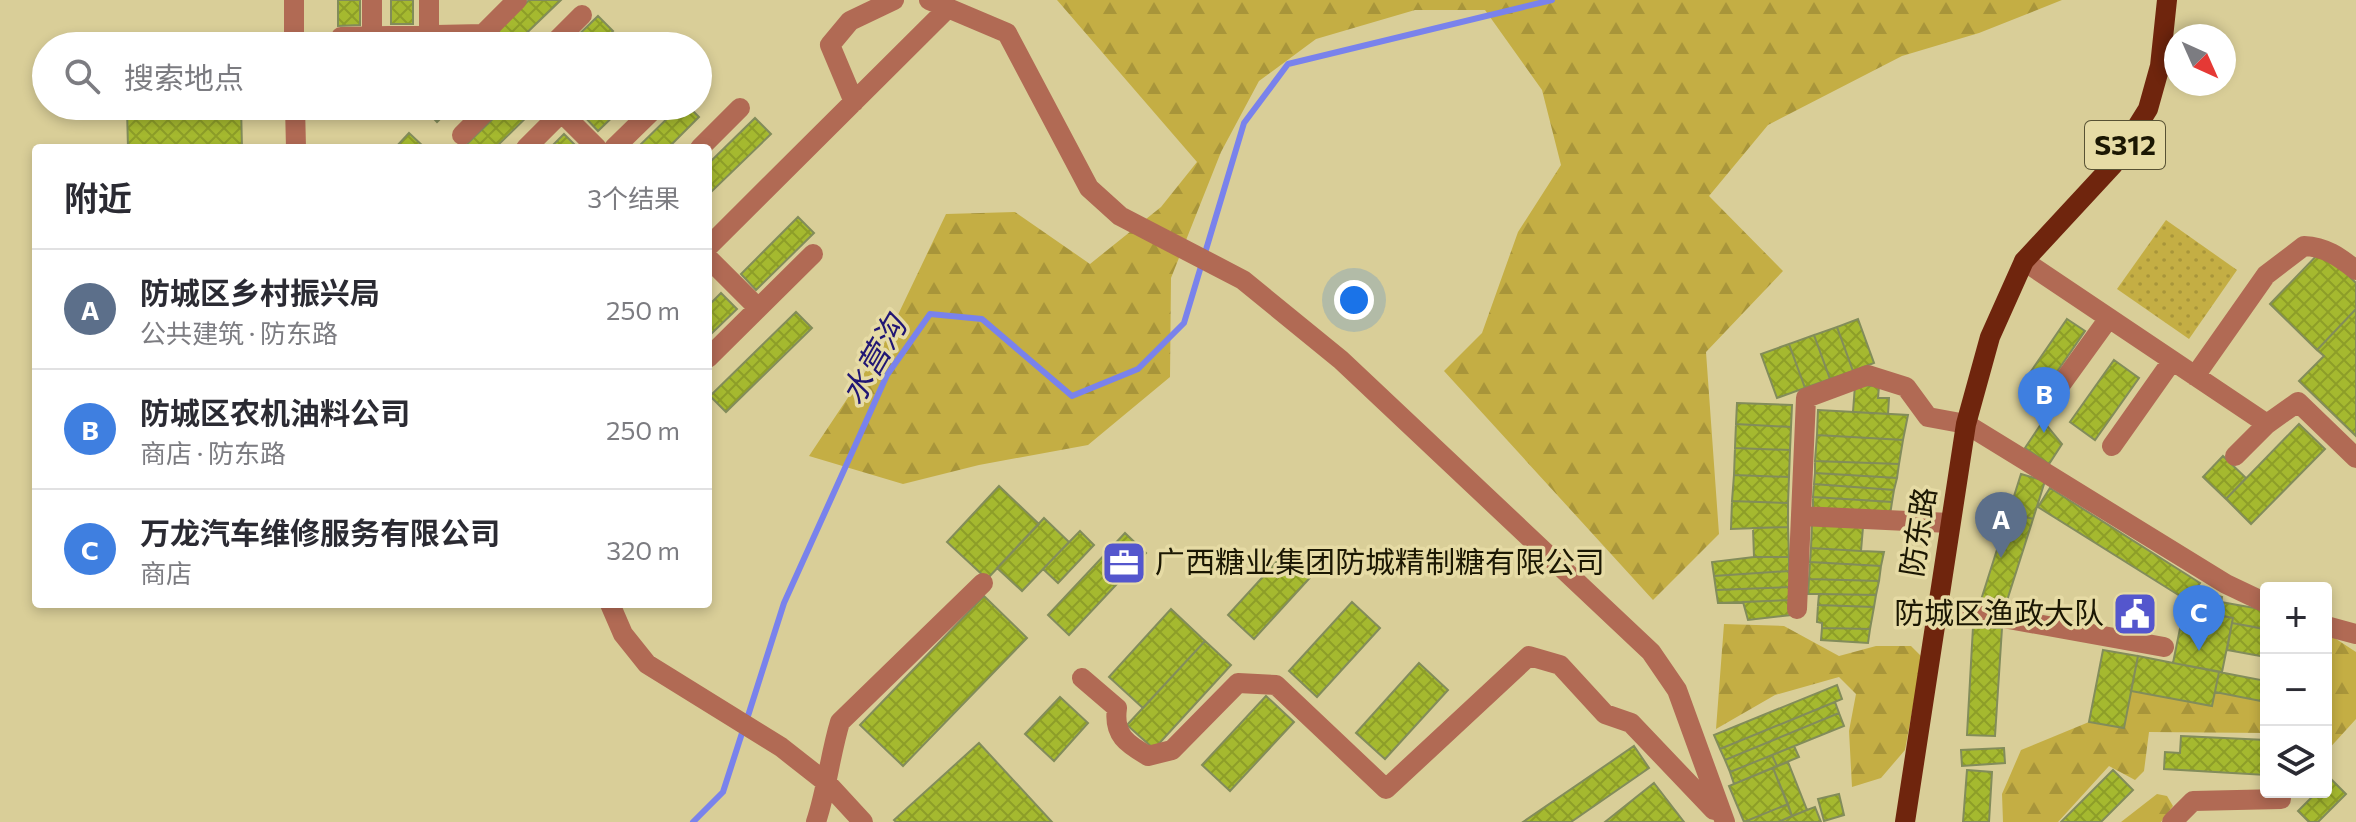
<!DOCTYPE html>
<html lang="zh">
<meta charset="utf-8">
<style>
:root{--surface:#fff;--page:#f7f7f7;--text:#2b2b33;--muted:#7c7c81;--line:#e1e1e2;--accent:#2563eb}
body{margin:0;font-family:Commissioner,"Noto Sans SC",sans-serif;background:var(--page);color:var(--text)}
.controls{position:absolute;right:24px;bottom:24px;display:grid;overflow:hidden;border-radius:8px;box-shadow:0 4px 12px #0003}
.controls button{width:72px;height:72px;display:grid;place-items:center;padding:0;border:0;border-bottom:2px solid var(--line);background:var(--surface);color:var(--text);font:40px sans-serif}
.compass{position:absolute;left:2164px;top:24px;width:72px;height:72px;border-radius:50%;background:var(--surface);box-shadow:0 4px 12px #0003;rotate:135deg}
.you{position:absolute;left:1354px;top:300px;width:28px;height:28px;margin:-20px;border:6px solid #fff;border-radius:50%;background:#1a73e8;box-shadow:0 0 0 12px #1a73e833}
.badge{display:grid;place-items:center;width:52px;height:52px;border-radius:50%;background:var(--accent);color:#fff;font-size:26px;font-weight:700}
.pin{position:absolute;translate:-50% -66px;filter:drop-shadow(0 2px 4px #0008)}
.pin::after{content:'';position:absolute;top:42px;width:28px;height:24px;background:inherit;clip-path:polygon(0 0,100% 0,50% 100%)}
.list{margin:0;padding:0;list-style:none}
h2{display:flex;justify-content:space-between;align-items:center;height:104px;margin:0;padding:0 32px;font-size:34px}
h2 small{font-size:26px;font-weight:400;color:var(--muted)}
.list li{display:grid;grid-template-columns:52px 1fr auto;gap:24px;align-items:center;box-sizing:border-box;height:120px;padding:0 32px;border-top:2px solid var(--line)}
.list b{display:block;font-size:30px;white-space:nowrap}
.list p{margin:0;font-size:26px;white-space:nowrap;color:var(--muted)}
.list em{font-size:26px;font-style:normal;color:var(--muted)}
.icon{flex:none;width:44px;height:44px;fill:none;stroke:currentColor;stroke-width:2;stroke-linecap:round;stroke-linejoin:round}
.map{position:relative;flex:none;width:2356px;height:822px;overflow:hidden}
.search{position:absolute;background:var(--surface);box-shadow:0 4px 12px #0003;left:32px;top:32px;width:680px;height:88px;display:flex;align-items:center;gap:20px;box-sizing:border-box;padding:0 28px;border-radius:44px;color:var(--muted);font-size:30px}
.panel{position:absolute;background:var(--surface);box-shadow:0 4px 12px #0003;left:32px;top:144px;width:680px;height:464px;border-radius:8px}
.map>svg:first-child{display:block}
.grass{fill:url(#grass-dots)}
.forest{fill:url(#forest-firs)}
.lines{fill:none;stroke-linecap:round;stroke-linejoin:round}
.stream{stroke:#7982ec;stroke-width:6}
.building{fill:url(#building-cross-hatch);stroke:#828c5a;stroke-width:2}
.minor{stroke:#b16a54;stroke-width:20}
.major{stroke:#6f250d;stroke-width:20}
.labels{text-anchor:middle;stroke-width:7;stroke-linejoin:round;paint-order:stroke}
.shield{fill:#e6dba5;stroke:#585234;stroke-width:2}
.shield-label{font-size:28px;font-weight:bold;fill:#1b1703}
.street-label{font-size:30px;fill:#1b1703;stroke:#e6dba5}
.poi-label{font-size:30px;fill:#1b1703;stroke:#e6dba5;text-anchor:start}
.water-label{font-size:32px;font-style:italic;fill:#211674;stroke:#e6dba5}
</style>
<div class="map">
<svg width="2356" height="822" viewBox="0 0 2356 822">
<defs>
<pattern id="grass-dots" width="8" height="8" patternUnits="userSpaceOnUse" patternTransform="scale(2)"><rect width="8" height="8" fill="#c4ae44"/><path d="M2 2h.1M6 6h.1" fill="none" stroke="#a8953a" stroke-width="1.8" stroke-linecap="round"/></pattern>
<pattern id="forest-firs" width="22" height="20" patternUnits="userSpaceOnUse" patternTransform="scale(2)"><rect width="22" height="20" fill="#c4ae44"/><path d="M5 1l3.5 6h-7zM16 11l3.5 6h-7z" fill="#a8953a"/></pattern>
<pattern id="building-cross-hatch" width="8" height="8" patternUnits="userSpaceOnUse" patternTransform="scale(2)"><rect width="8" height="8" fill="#a5b92f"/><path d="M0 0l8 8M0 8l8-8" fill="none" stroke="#8d9e28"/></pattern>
</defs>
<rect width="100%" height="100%" fill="#d9ce98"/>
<!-- grass -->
<path class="grass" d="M2166 220 2237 270 2189 339 2117 289Z"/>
<!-- forest -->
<path class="forest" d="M1057 0H2062L1979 33 1902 56 1768 125 1709 196 1783 271 1706 352 1719 534 1653 600 1444 371 1482 333 1518 232 1561 165 1542 90 1485 10H1415L1316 39 1259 81 1221 152 1171 278 1170 377 1088 445 979 465 903 484 809 456 885 342 946 214 1015 212 1090 264 1161 207 1197 162Z
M1724 624 1784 626 1839 656 1876 646H1911L1922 657 1905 750 1881 778 1852 787 1849 731 1856 694 1839 677 1775 695 1716 729Z
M2333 637 2356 652V719L2326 752V646Z
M2131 691 2212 706 2215 692 2266 702V733L2149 732 2144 771 2135 780 2109 766 2058 822H2003L2002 794 2021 750 2089 722 2124 728Z
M2157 794 2167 796 2173 806 2161 822H2121Z"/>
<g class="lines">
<!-- stream -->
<path class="stream" d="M747 719 784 603 887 375 930 314 982 319 1072 396 1138 369 1184 323 1244 123 1288 64 1552 0
M693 822 723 792 743 730"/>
</g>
<!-- building -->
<path class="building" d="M338 0H360V25L338 26Z
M391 0H413V24H391Z
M529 0H561L513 46 498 31Z
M598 16 613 31 598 46H567Z
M241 106 242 148H128L127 109Z
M422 106H453L437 122Z
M506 106 537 107 495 148H463Z
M592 106H624L598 131 583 115Z
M680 106H688L699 117 668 148H637Z
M755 118 771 134 708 195V164Z
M409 133 425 148H395Z
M564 134 578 148H550Z
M798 217 814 233 756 290 741 274Z
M2322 250 2356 283V309L2317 350 2270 304Z
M721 293 737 309 708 337V306Z
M2356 309V436L2299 381 2324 356 2317 350Z
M796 312 812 328 726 412 710 396Z
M1858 319 1874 363 1853 371 1837 327Z
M2067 319 2085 331 2043 392 2025 380Z
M1837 327 1853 371 1830 379 1814 335Z
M1814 335 1830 379 1805 388 1789 344Z
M1789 344 1805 388 1777 398 1761 354Z
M2114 360 2139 378 2095 440 2070 422Z
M1855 385 1879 386 1878 398H1889L1888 414 1853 412Z
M1737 403 1792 405 1791 427 1736 424Z
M1818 410 1908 415 1903 440 1817 435Z
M2043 421 2062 444 2049 464 2025 448Z
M1736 424 1791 427 1790 450 1735 448Z
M2299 424 2325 449 2251 524 2226 499Z
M1817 435 1903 440 1899 464 1815 461Z
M1735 448 1790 450 1789 477 1734 475Z
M2223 456 2246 478 2226 499 2203 477Z
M1815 461 1899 464 1897 478 1815 473Z
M1815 473 1897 478 1894 490 1814 484Z
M2021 474 2045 481 2033 519 2009 512Z
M1734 475 1789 477 1788 503 1732 501Z
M1814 484 1894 490 1892 502 1813 497Z
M999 486 1039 524 987 579 947 542Z
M2050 488 2200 583 2188 601 2038 507Z
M1813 497 1892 502 1890 515 1813 511Z
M1732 501 1788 503V527L1731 529Z
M2009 512 2033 519 2004 610 1980 603Z
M1044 518 1069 542 1022 591 997 568Z
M1812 524 1863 527 1861 551 1811 548Z
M1788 527 1789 557H1754L1753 528Z
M1080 531 1094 545 1058 583 1043 569Z
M1125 533 1146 553 1069 635 1048 615Z
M1291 546 1317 570 1254 639 1228 615Z
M1811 548 1861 551 1884 552 1881 566 1810 562Z
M1754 557H1789V571L1714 576 1712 562Z
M1810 562 1881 566 1879 581 1809 579Z
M1789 571 1790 587 1716 590 1714 576Z
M1809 579 1879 581 1876 595 1819 594H1808Z
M1790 587V600L1718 603 1716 590Z
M2197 590 2222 597 2219 615 2187 610Z
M1819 594 1876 595 1874 607 1818 605Z
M984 596 1027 638 903 766 860 725Z
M1790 600 1791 615 1748 620 1743 602Z
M1352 602 1380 628 1317 697 1289 671Z
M2221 602 2266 610 2264 629 2232 623 2233 618 2219 615Z
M1818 605 1874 607 1870 629 1822 628V623L1817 622Z
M1171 609 1205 641 1143 708 1109 677Z
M2184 609 2233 618 2222 672 2173 663Z
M2232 623 2266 629V657L2227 650Z
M1973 627 2002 628 1995 736 1967 735Z
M1822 628 1870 629 1868 643 1821 640Z
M1205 641 1231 665 1154 749 1127 725Z
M2103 650 2138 656 2124 728 2089 722Z
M2138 656 2219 672 2212 706 2131 691Z
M1419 663 1448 690 1385 759 1356 733Z
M2219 672 2266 681V702L2215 692Z
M1837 685 1842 699 1720 749 1714 735Z
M1266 696 1294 722 1230 791 1202 765Z
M1060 697 1088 723 1054 761 1025 734Z
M1835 702 1839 713 1725 760 1720 749Z
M1839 713 1844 726 1730 772 1725 760Z
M2181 736 2266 740V775L2164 769 2165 752 2180 753Z
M979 743 1052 822H896L894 820Z
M1634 746 1649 768 1571 822H1523Z
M1794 746 1799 757 1777 766 1772 755Z
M2004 748 2005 763 1962 766 1961 750Z
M1772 755 1777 766 1734 784 1730 772Z
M1788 762 1807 810 1792 816 1773 768Z
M1773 768 1788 804 1744 822 1729 786Z
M1967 770 1992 772 1989 822H1963Z
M2113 770 2133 790 2101 822H2061Z
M2330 778 2346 794 2318 822H2309L2298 811 2317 792H2326Z
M1654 783 1684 822H1605Z
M1839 794 1844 815 1824 821 1818 799Z
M1788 804 1792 816 1778 822H1744Z
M1815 807 1821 822H1778L1807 810Z"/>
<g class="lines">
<!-- minor -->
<path class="minor" d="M294 0V46
M372 0V37
M429 0V36
M929 0 948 8
M341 37 483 34 495 46
M475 42 517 0
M551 46 582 15
M854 102 830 45 850 21 894 0
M295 106 296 148
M555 106 597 148
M462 135 491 106
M526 148 568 106
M614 148 657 106
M700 148 740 108
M708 247 948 8 1007 33 1089 188 1120 216 1243 280 1341 360 1651 652 1677 690 1725 822
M708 258 758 308
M2024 261 2267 424
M708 358 813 254
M2195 376 2266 275 2304 246C2326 247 2339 257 2356 270
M2049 401 2109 318
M2112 446 2172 361
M2235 456 2267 424 2298 402 2356 458
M1801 516 1950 523
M610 604 623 634 647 664 781 747 828 784 863 822
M1937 606 2164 647
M1797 609 1806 398 1868 375 1906 387 1928 417 1966 424 2226 584 2266 603
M2326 626 2356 634
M1082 678 1117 708C1113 735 1127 744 1148 756L1172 750 1238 683 1276 685 1386 789 1529 656 1560 665 1605 714 1631 723 1714 810
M816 822C827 789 830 755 840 722L983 583
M2172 822 2193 801 2281 799"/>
<!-- major -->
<path class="major" d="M1905 822 1966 424 1990 337 2024 261 2113 165 2148 109 2160 66 2167 0"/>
</g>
<!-- icons -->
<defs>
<g id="office-square" transform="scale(2.3)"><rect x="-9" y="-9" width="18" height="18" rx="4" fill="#5456cd" stroke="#e6dba5"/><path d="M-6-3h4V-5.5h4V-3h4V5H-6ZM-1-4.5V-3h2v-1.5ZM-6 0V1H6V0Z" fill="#fff"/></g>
<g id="civic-square" transform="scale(2.3)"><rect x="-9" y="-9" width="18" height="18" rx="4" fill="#5456cd" stroke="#e6dba5"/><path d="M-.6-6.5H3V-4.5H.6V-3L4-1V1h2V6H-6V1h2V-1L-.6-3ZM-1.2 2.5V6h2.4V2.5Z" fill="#fff"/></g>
</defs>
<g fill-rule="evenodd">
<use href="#office-square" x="1124" y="563"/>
<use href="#civic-square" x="2135" y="614"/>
</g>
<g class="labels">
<!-- shield labels -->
<rect class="shield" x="2085" y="121" width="80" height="48" rx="6"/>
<g class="shield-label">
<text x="2125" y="155">S312</text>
</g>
<!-- street labels -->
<g class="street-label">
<text transform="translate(1919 532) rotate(-81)" y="10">防东路</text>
</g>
<!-- poi labels -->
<g class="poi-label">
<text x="1155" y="573">广西糖业集团防城精制糖有限公司</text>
<text x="2104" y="624" text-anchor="end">防城区渔政大队</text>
</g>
<!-- water labels -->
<g class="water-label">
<text transform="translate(874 360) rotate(-60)" y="11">水营沟</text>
</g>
</g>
</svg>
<div class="controls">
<button>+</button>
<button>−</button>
<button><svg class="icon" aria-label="layers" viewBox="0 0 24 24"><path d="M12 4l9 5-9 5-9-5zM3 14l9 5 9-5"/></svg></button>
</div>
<svg class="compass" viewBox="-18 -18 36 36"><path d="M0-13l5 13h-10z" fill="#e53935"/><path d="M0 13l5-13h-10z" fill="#7c7c81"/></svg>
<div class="you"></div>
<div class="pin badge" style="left:2001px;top:558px;background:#5c6f8a">A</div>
<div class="pin badge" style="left:2044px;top:433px;background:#3f7fe0">B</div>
<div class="pin badge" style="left:2199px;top:651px;background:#3f7fe0">C</div>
<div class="search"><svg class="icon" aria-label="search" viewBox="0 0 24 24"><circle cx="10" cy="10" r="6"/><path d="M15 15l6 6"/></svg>搜索地点</div>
<section class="panel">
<h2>附近<small>3个结果</small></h2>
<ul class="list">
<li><span class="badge" style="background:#5c6f8a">A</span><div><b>防城区乡村振兴局</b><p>公共建筑 · 防东路</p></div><em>250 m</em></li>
<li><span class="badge" style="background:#3f7fe0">B</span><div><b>防城区农机油料公司</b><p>商店 · 防东路</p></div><em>250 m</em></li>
<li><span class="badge" style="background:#3f7fe0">C</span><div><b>万龙汽车维修服务有限公司</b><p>商店</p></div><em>320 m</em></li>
</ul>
</section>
</div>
